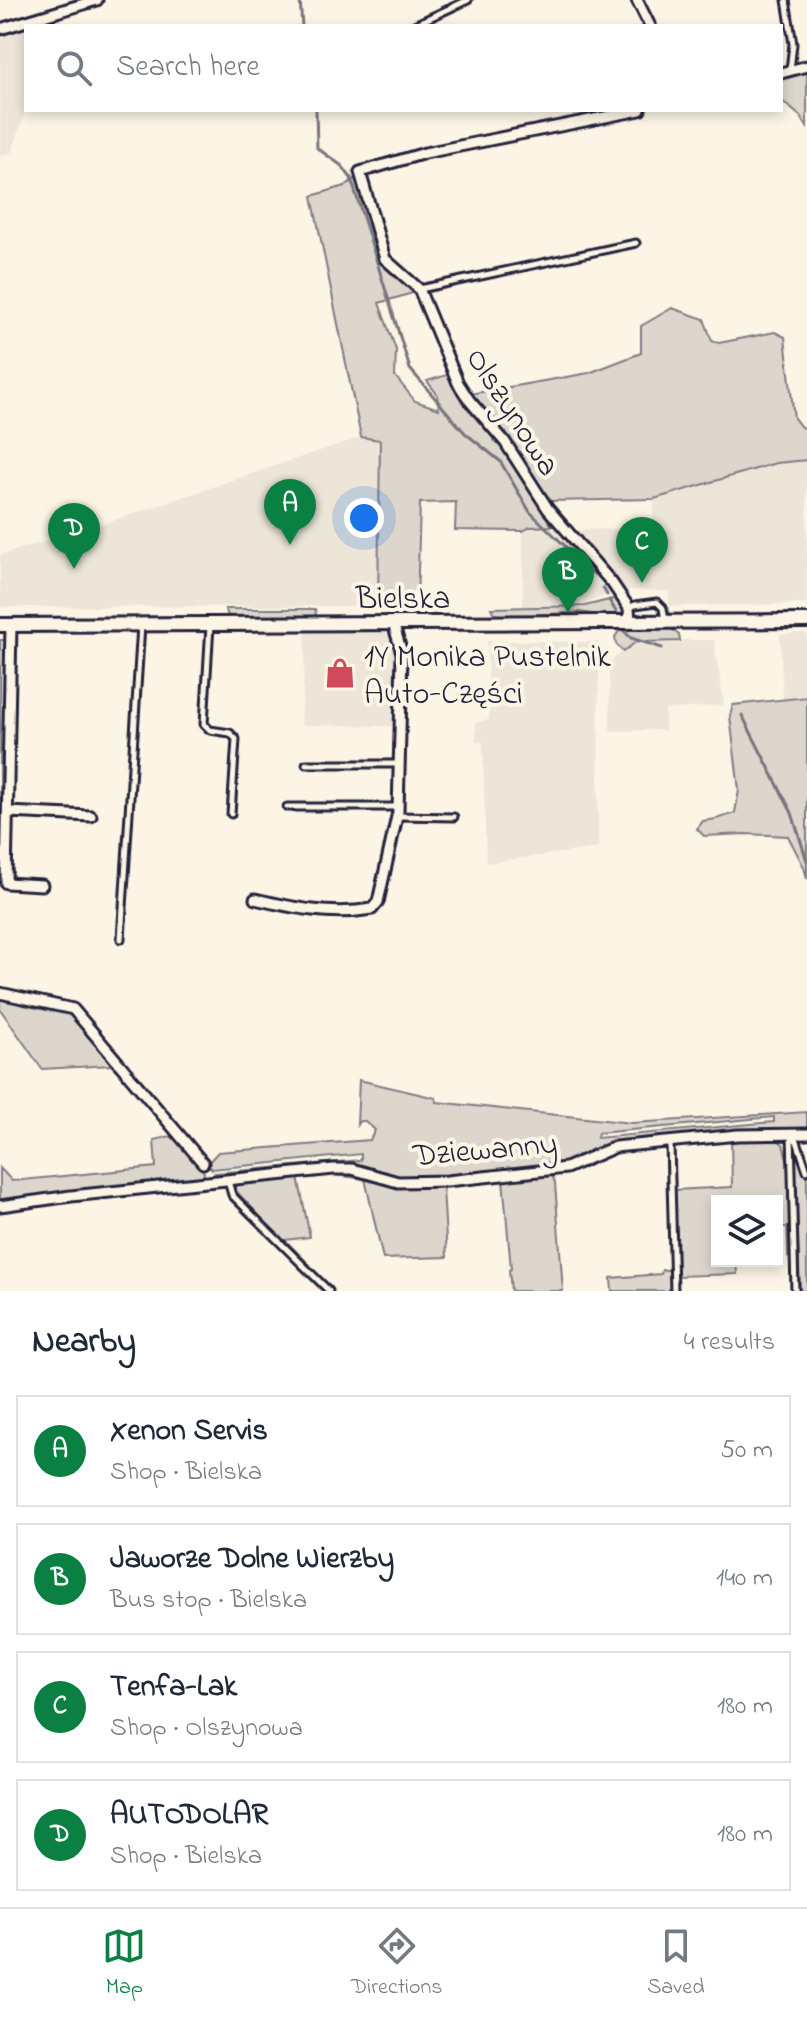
<!DOCTYPE html>
<meta charset="utf-8">
<style>
:root{--surface:#fff;--page:#f6f6f7;--text:#1f2937;--muted:#747a83;--line:#e0e1e3;--accent:#0b8043}
body{margin:0;font-family:"Indie Flower",sans-serif;background:var(--page);color:var(--text)}
.controls{position:absolute;right:24px;bottom:24px;display:grid;overflow:hidden;border-radius:0px;box-shadow:0 4px 12px #0003}
.controls button{width:72px;height:72px;display:grid;place-items:center;padding:0;border:0;border-bottom:2px solid var(--line);background:var(--surface);color:var(--text);font:40px sans-serif}
.you{position:absolute;left:364px;top:518px;width:28px;height:28px;margin:-20px;border:6px solid #fff;border-radius:50%;background:#1a73e8;box-shadow:0 0 0 12px #1a73e833}
.badge{display:grid;place-items:center;width:52px;height:52px;border-radius:50%;background:var(--accent);color:#fff;font-size:26px;font-weight:700}
.pin{position:absolute;translate:-50% -66px;filter:drop-shadow(0 2px 4px #0008)}
.pin::after{content:'';position:absolute;top:42px;width:28px;height:24px;background:inherit;clip-path:polygon(0 0,100% 0,50% 100%)}
.list{margin:0;padding:0;list-style:none}
h2{display:flex;justify-content:space-between;align-items:center;height:104px;margin:0;padding:0 32px;font-size:34px}
h2 small{font-size:26px;font-weight:400;color:var(--muted)}
.list li{display:grid;grid-template-columns:52px 1fr auto;gap:24px;align-items:center;box-sizing:border-box;height:112px;margin:0 16px 16px;padding:0 16px;border:2px solid var(--line);border-radius:0px}
.list b{display:block;font-size:30px;white-space:nowrap}
.list p{margin:0;font-size:26px;white-space:nowrap;color:var(--muted)}
.list em{font-size:26px;font-style:normal;color:var(--muted)}
.icon{flex:none;width:44px;height:44px;fill:none;stroke:currentColor;stroke-width:2;stroke-linecap:round;stroke-linejoin:round}
.map{position:relative;flex:none;width:807px;height:1291px;overflow:hidden}
.search{position:absolute;background:var(--surface);box-shadow:0 4px 12px #0003;left:24px;right:24px;top:24px;height:88px;display:flex;align-items:center;gap:20px;box-sizing:border-box;padding:0 28px;border-radius:0px;color:var(--muted);font-size:30px}
.sheet{height:616px;background:var(--surface)}
nav{display:flex;justify-content:space-around;align-items:center;box-sizing:border-box;height:112px;border-top:2px solid var(--line);background:var(--surface);font-size:22px;color:var(--muted)}
nav a{display:grid;justify-items:center;gap:4px}
nav .on{color:var(--accent)}
.map>svg:first-child{display:block}
.built{fill:#ece5d8}
.green{fill:#dcd6cc;stroke:#7f7c84;stroke-width:2;fill-rule:evenodd}
.lines{fill:none;stroke-linecap:round;stroke-linejoin:round}
.stream{stroke:#78757e;stroke-width:3}
.lane-casing{stroke:#22223b;stroke-width:11}
.street-casing{stroke:#22223b;stroke-width:15}
.secondary-casing{stroke:#22223b;stroke-width:18}
.lane{stroke:#fcf5e5;stroke-width:5}
.street{stroke:#fcf5e5;stroke-width:9}
.secondary{stroke:#fcf5e5;stroke-width:12}
.labels{text-anchor:middle;stroke-width:8;stroke-linejoin:round;paint-order:stroke}
.street-label{font-size:32px;fill:#22223b;stroke:#fcf5e5}
.poi-label{font-size:32px;fill:#22223b;stroke:#fcf5e5;text-anchor:start}
</style>
<div class="map">
<svg width="807" height="1291" viewBox="0 0 807 1291">
<rect width="100%" height="100%" fill="#fcf5e5"/>
<filter id="ink" filterUnits="userSpaceOnUse"><feTurbulence type="fractalNoise" baseFrequency=".0125" numOctaves="2"/><feDisplacementMap in="SourceGraphic" scale="16" xChannelSelector="R" yChannelSelector="G"/><feConvolveMatrix kernelMatrix="1 2 1 2 8 2 1 2 1" color-interpolation-filters="sRGB"/></filter>
<g filter="url(#ink)">
<!-- built -->
<path class="built" d="M56 17 53 26H26V109L12 152 0 156V33Z
M361 437 380 440 378 606 0 607V555L103 524Z
M807 460V604L669 606V591L623 590 573 530 653 528 654 499 661 496 716 482 776 463Z
M552 526 610 593 585 604 523 606V531L530 527Z
M306 632H391L399 652 397 726 301 725Z
M807 633V700L783 701 780 634Z
M657 640H714L724 705 665 710V730L610 731 609 662 636 642Z
M487 641 599 642 598 848 486 863 483 742H476V722L489 720Z"/>
<!-- green -->
<path class="green" d="M807 70V127L801 117 781 100V78Z
M357 177 380 258 390 272 416 292 379 303 396 350 395 376 415 401 439 409 437 394 427 381 447 375 501 445 552 526 530 527 523 531 455 530 456 502 420 503 417 606H378L380 440 361 437 312 196 345 186Z
M672 308 704 319 712 341 719 343 775 332 785 337 794 418 801 427 807 428V460L776 463 654 499 549 501 508 439 470 394 589 373 641 353V326Z
M617 598 626 611 623 616 598 615 580 612 505 617 494 614 491 608 585 606Z
M225 609H315L316 614 312 618 235 619 228 615Z
M621 628H670L679 635 680 641 636 642 623 652 616 644 615 637Z
M0 640H7L3 854H0Z
M807 697V879L804 867 788 836 745 834 704 836 697 829 703 821 716 819 735 813 739 790 730 716 733 705Z
M0 997 68 1012 118 1067 117 1071 111 1065 42 1069 0 1009Z
M359 1080 436 1098 437 1102 632 1123 807 1112V1131L613 1145 576 1162 556 1166 446 1178 399 1179 363 1168 220 1178 215 1173 361 1160V1154L212 1169 207 1164 218 1152 370 1140 375 1130 365 1121H360L357 1125ZM774 1117V1122L597 1138 598 1133Z
M171 1136 177 1137 204 1172 203 1178 0 1201V1168L12 1181 156 1167 154 1140Z
M774 1138 783 1144 788 1163 790 1255 788 1257 787 1227H777V1201H717V1261H736L737 1274 676 1276 674 1190 732 1187 731 1139Z
M797 1148 807 1178V1291H800L795 1162Z
M343 1171 443 1187 447 1257 383 1259 365 1179 327 1174Z
M551 1173 555 1183 563 1291H511L509 1270 511 1269 503 1179Z
M298 1177 310 1237 285 1240 310 1265 307 1266 234 1189 237 1184Z
M662 1270H670V1291H612L611 1278 661 1274Z"/>
<g class="lines">
<!-- stream -->
<path class="stream" d="M300 0 302 26
M316 110 317 148 342 166 351 178 410 369 465 433 500 461 530 512 595 575
M603 588 607 595
M609 600 618 615
M624 631 631 638 662 648
M742 715 792 813 807 861"/>
<!-- lane casing -->
<g class="lane-casing">
<path id="lane" d="M786 0 793 44 790 70
M412 26 468 0
M420 289 636 243
M629 608 635 605 657 602 663 608 665 621
M210 625 204 724 210 730 230 733 236 739 231 814
M306 764H398
M287 807H397
M397 816 454 817
M121 939 141 625
M670 1143 674 1291
M228 1181 232 1195 329 1291
M795 1291 791 1134 797 1141 807 1171"/>
</g>
<!-- street casing -->
<g class="street-casing">
<path id="street" d="M637 0 650 26
M0 29 97 0
M781 73 807 66
M630 622 629 608 612 583 548 509 505 442 469 400 458 383 419 289 385 259 360 172 425 153 640 110
M11 625 6 883 42 885
M8 812 91 816
M255 899C294 908 331 916 372 909L378 902 398 812 402 653 393 623
M0 993 73 1009 203 1163
M0 1206 71 1196 334 1169H352L398 1182 447 1181 566 1168 615 1147 738 1135 807 1134"/>
</g>
<!-- secondary casing -->
<g class="secondary-casing">
<path id="secondary" d="M0 625 807 621"/>
</g>
<!-- lane -->
<use href="#lane" class="lane"/>
<!-- street -->
<use href="#street" class="street"/>
<!-- secondary -->
<use href="#secondary" class="secondary"/>
</g>
</g>
<!-- icons -->
<defs>
<g id="shop-bare" transform="scale(2.4)"><path d="M-5-2.5h2.3a2.7 3.5 0 0 1 5.4 0H5L5.5 6h-11ZM-1.5-2.5h3a1.5 2.3 0 0 0-3 0Z" fill="#d1495b" stroke="#fcf5e5" stroke-width="2.5" paint-order="stroke"/></g>
</defs>
<g fill-rule="evenodd">
<use href="#shop-bare" x="340" y="673"/>
</g>
<g class="labels">
<!-- street labels -->
<g class="street-label">
<text transform="translate(514 411) rotate(57)" y="11">Olszynowa</text>
<text x="403" y="608">Bielska</text>
<text transform="translate(485 1148) rotate(-5)" y="11">Dziewanny</text>
</g>
<!-- poi labels -->
<g class="poi-label">
<text x="364" y="666">1Y Monika Pustelnik<tspan x="364" dy="37">Auto-Części</tspan></text>
</g>
</g>
</svg>
<div class="controls">
<button><svg class="icon" aria-label="layers" viewBox="0 0 24 24"><path d="M12 4l9 5-9 5-9-5zM3 14l9 5 9-5"/></svg></button>
</div>
<div class="you"></div>
<div class="pin badge" style="left:290px;top:545px">A</div>
<div class="pin badge" style="left:568px;top:613px">B</div>
<div class="pin badge" style="left:642px;top:583px">C</div>
<div class="pin badge" style="left:74px;top:569px">D</div>
<div class="search"><svg class="icon" aria-label="search" viewBox="0 0 24 24"><circle cx="10" cy="10" r="6"/><path d="M15 15l6 6"/></svg>Search here</div>
</div>
<section class="sheet">
<h2>Nearby<small>4 results</small></h2>
<ul class="list">
<li><span class="badge">A</span><div><b>Xenon Servis</b><p>Shop · Bielska</p></div><em>50 m</em></li>
<li><span class="badge">B</span><div><b>Jaworze Dolne Wierzby</b><p>Bus stop · Bielska</p></div><em>140 m</em></li>
<li><span class="badge">C</span><div><b>Tenfa-Lak</b><p>Shop · Olszynowa</p></div><em>180 m</em></li>
<li><span class="badge">D</span><div><b>AUTODOLAR</b><p>Shop · Bielska</p></div><em>180 m</em></li>
</ul>
</section>
<nav>
<a class="on"><svg class="icon" aria-label="map" viewBox="0 0 24 24"><path d="M3 6l6-2 6 2 6-2v14l-6 2-6-2-6 2zM9 4v14M15 6v14"/></svg>Map</a>
<a><svg class="icon" aria-label="directions" viewBox="0 0 24 24"><path d="M12 3l9 9-9 9-9-9zM9 14v-3h6M13 9l2 2-2 2"/></svg>Directions</a>
<a><svg class="icon" aria-label="saved" viewBox="0 0 24 24"><path d="M7 4h10v16l-5-4-5 4z"/></svg>Saved</a>
</nav>
